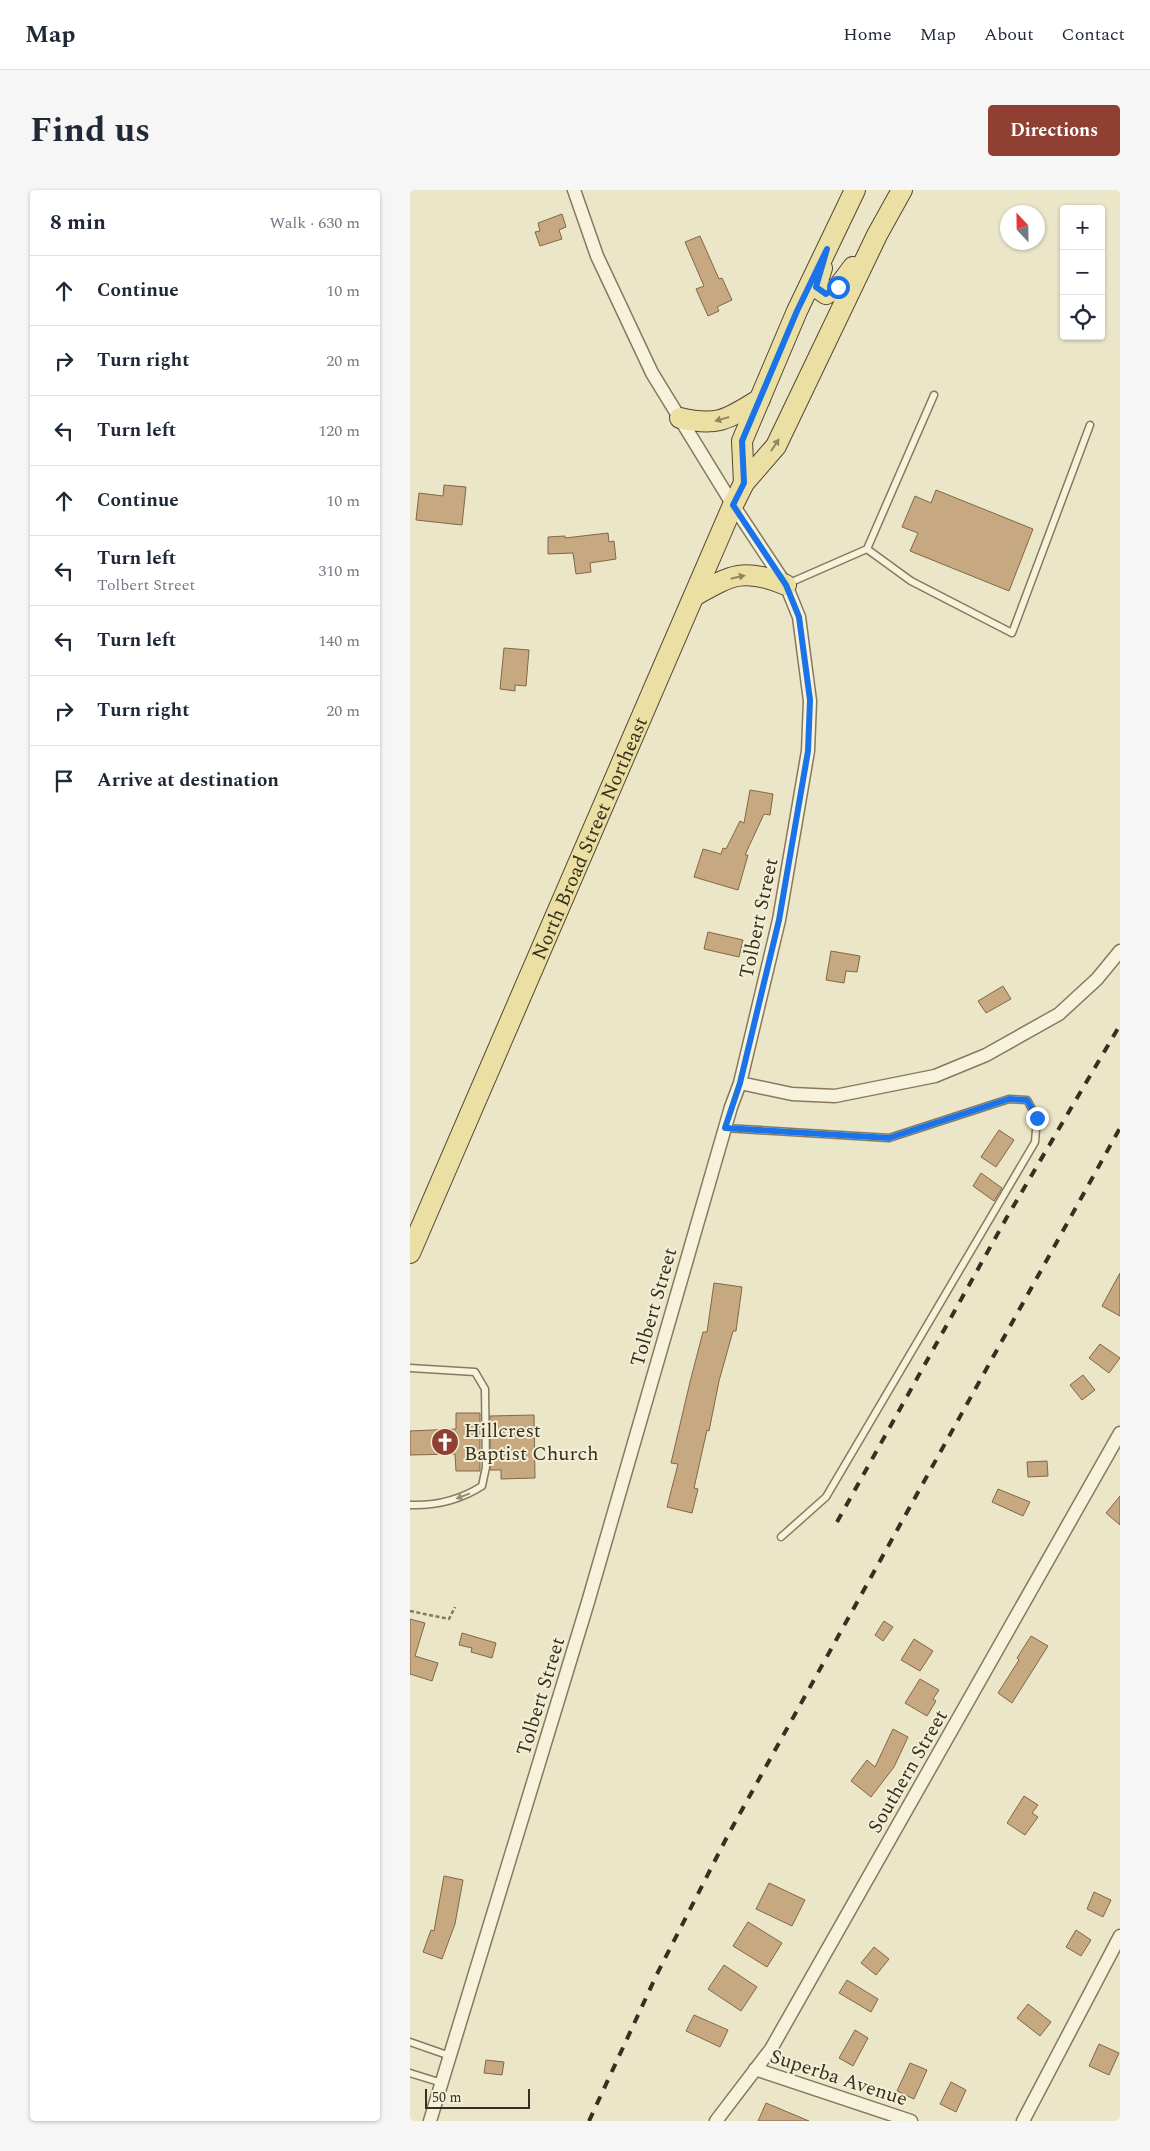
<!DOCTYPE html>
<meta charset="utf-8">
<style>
:root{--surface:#fff;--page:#f6f6f7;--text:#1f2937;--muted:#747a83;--line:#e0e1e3;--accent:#904033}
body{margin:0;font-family:Spectral,serif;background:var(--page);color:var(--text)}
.controls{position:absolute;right:15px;top:15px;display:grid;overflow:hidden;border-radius:5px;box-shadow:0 1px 4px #0004}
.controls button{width:45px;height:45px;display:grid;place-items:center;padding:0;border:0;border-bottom:1px solid var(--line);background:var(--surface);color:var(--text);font:25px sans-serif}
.compass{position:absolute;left:590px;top:15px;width:45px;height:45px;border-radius:50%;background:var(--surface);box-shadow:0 1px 4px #0004;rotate:338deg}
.scale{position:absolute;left:15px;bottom:12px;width:105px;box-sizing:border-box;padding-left:5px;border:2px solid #372f21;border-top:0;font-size:14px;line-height:18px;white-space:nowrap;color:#372f21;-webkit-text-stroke:4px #f3efd7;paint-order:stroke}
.stop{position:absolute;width:15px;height:15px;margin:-11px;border:4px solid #1a73e8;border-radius:50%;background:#fff}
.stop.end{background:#1a73e8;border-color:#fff;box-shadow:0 1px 5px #0008}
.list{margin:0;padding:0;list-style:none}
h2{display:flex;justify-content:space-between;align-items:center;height:65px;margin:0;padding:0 20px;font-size:21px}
h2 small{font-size:16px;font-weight:400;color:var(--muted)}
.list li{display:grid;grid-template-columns:32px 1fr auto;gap:15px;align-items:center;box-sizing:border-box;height:70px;padding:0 20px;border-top:1px solid var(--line)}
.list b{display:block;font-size:19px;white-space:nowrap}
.list p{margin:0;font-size:16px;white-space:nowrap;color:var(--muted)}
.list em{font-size:16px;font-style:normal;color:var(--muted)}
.icon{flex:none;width:28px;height:28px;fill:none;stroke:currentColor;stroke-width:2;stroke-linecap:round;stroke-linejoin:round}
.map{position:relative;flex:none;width:710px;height:1931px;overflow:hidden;border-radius:5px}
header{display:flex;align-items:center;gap:30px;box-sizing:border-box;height:70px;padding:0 25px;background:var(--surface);border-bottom:1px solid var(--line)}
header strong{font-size:24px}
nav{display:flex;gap:28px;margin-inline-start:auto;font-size:18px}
.intro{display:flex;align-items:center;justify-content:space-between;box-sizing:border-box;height:120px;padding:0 30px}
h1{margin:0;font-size:35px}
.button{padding:12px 22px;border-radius:5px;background:var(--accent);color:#fff;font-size:18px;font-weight:700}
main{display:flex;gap:30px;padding:0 30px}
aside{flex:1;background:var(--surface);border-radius:5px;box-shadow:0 1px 4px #0004}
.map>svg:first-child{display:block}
.building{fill:#c6a881;stroke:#836746}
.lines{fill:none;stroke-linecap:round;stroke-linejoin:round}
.lane-casing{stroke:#86795e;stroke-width:9}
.street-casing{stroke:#86795e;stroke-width:15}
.primary-casing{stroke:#544732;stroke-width:22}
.path{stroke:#86795e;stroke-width:2.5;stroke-dasharray:4 2.5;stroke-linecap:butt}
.lane{stroke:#f6f2db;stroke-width:6}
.street{stroke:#f6f2db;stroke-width:12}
.primary{stroke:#ebdfa3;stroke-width:20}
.rail{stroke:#372f21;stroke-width:4;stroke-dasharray:9 9;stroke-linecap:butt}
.oneway{fill:#918762}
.oneway2{fill:#96907e}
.route{stroke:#1a73e8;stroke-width:6}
.labels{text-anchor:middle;stroke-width:4;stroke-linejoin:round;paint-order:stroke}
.street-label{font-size:20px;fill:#372f21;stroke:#f3efd7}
.poi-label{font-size:20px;fill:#372f21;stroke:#f3efd7;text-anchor:start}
</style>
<header>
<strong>Map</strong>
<nav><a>Home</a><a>Map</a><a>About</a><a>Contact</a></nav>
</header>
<div class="intro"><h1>Find us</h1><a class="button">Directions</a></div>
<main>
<aside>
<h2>8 min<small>Walk · 630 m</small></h2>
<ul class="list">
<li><svg class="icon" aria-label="ahead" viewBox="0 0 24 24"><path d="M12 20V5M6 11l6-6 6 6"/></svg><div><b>Continue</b></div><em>10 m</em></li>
<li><svg class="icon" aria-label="right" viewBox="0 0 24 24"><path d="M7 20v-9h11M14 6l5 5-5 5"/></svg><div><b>Turn right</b></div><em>20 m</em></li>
<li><svg class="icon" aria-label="left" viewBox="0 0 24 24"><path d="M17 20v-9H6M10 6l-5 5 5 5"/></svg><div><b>Turn left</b></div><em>120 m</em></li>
<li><svg class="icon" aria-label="ahead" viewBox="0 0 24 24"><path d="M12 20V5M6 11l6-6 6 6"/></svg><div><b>Continue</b></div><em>10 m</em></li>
<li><svg class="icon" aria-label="left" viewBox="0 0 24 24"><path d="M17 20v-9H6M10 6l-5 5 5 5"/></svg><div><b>Turn left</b><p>Tolbert Street</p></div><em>310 m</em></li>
<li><svg class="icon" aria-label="left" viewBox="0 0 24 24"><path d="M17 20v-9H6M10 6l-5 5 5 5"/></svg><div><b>Turn left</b></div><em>140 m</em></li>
<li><svg class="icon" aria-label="right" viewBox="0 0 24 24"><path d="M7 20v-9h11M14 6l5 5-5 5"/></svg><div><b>Turn right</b></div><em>20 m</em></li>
<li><svg class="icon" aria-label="arrive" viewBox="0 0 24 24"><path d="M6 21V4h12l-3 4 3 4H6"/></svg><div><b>Arrive at destination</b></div></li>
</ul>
</aside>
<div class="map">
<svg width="710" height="1931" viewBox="0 0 710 1931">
<rect width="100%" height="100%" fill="#ebe6c8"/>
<!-- building -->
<path class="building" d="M152 24 156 37 149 40 152 49 130 56 125 42 130 41 128 33Z
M290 46 309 89 312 88 322 110 307 117 309 121 298 126 286 99 294 96 275 52Z
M34 295 56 297 52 335 6 330 9 303 33 306Z
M526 300 623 339 599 401 500 361 508 343 492 337 505 306 521 313Z
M198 343 199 352 204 351 206 369 180 373 181 382 166 384 163 363 138 364V347L155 346V348Z
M94 458 119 460 116 496 105 495V501L90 499Z
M340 600 363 604 360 625 354 624 335 665H338L328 700 284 687 293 659 311 664 313 658 316 659 330 631 334 633Z
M298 742 333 750 329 767 294 759Z
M421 761 450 766 447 782 436 781 434 793 416 790Z
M593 796 601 809 576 823 568 811Z
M589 940 604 950 586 977 571 967Z
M571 983 592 998 584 1011 563 996Z
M710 1083V1126L692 1116Z
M304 1093 332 1097 326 1141H323L309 1191 299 1241 297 1240 284 1298 288 1299 282 1323 257 1317 268 1274 261 1273 280 1192 293 1142H297Z
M690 1154 710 1168 699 1183 679 1168Z
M673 1185 685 1200 672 1210 660 1195Z
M46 1223H70V1281H46L45 1264 0 1265V1241L46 1239Z
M124 1225 125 1288 91 1289V1280H80V1226Z
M637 1271 638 1286 618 1287 617 1272Z
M588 1299 620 1312 613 1326 582 1312Z
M710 1306V1335L696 1323Z
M0 1429 15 1433 5 1466 28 1473 22 1491 0 1484Z
M474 1431 483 1437 473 1451 465 1445Z
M52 1443 86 1453 82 1468 61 1462 62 1458 49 1455Z
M621 1446 638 1456 602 1513 588 1503 609 1470 607 1468Z
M504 1449 523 1461 510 1481 491 1470Z
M510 1489 529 1500 523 1509 526 1511 517 1526 495 1513Z
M483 1539 498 1547 484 1577 461 1607 441 1591 457 1570 465 1577Z
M614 1606 628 1615 622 1623 628 1627 615 1645 597 1633Z
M34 1686 53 1690 45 1734 32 1769 13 1762 21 1740 24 1741Z
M359 1693 395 1710 382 1736 346 1719Z
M684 1702 701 1710 693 1727 677 1719Z
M338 1732 372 1753 357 1777 323 1756Z
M666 1740 681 1750 671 1766 656 1757Z
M464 1757 479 1769 466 1785 451 1773Z
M314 1775 347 1797 331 1821 298 1799Z
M437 1790 468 1809 461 1822 429 1803Z
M618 1814 641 1832 630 1846 607 1828Z
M284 1825 318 1840 310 1857 276 1841Z
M445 1840 458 1848 443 1876 429 1868Z
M689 1854 709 1863 699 1885 679 1876Z
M76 1870 94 1872 92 1885 74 1883Z
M500 1873 517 1880 504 1909 487 1901Z
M541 1892 556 1900 546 1922 530 1914Z
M356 1913 399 1931H348Z"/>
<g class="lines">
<!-- lane casing -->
<g class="lane-casing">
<path id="lane" d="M457 359 501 391 602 443 680 235
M377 394 457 359 524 205
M315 938 479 948 599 909 617 910 627 928 625 952 416 1307 371 1347
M0 1178 65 1182 75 1199 76 1277 72 1296C50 1310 27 1316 0 1315
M0 1852 40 1866
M0 1883 32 1893"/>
</g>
<!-- street casing -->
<g class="street-casing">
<path id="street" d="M330 893 382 904 425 906 525 886 576 865 649 824 687 789 710 761
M345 1879 501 1931
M20 1931 178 1412 321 917 330 893 369 730 398 561 400 511 389 427 376 395 323 315 242 183 187 66 164 0
M306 1931 361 1859 710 1243
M613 1931 710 1746"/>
</g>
<!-- primary casing -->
<g class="primary-casing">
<g id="primary">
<path d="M412 78 406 97 416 104 428 97 443 77"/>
<path d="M270 228C308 237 318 229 350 209"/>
<path d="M334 293 332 251 387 121 445 0"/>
<path d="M284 406C321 385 334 377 376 395"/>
<path id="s1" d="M0 1063 323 315 334 293 366 256 467 45 492 0"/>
</g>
</g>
<!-- path -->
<path class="path" d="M0 1421 39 1429 45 1417"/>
<!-- lane -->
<use href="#lane" class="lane"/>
<!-- street -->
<use href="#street" class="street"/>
<!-- primary -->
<use href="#primary" class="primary"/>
<!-- rail -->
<path class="rail" d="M427 1332 597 1027 710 835
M179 1931 247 1784 318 1645 710 938"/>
</g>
<!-- one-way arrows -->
<defs><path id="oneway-solid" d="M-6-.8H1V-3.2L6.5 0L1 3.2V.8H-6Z" transform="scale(1.25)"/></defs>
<g class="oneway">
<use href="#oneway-solid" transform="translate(312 229) rotate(164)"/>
<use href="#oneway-solid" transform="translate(365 255) rotate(-57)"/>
<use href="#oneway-solid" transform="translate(328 387) rotate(-13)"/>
</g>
<use class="oneway2" href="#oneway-solid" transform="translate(53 1306) rotate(159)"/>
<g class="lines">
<!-- route -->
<path class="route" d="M428 97 416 104 406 97 417 59 387 121 332 251 334 293 323 315 376 395 389 427 400 510 398 561 369 730 330 893 315 938 479 948 599 909 617 910 627 928"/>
</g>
<!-- icons -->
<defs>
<g id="church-disc" transform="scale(1.4375)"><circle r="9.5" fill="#904033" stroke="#f3efd7"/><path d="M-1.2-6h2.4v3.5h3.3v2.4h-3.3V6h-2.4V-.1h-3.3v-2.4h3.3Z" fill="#fff"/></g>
</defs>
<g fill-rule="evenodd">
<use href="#church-disc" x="35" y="1252"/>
</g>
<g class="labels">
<!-- street labels -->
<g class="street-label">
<text dy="7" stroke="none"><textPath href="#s1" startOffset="452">North Broad Street Northeast</textPath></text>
<text transform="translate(348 728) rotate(-78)" y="7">Tolbert Street</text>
<text transform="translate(243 1117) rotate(-74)" y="7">Tolbert Street</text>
<text transform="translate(130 1506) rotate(-73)" y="7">Tolbert Street</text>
<text transform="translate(497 1581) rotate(-60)" y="7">Southern Street</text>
<text transform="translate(429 1887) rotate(18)" y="7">Superba Avenue</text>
</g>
<!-- poi labels -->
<g class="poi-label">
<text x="54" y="1247">Hillcrest<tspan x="54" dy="23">Baptist Church</tspan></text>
</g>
</g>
</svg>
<div class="controls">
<button>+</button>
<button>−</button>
<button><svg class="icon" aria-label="locate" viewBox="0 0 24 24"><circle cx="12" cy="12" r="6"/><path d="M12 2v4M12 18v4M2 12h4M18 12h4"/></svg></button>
</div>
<svg class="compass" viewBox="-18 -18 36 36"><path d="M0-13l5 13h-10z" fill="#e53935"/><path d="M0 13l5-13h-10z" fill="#747a83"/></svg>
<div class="scale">50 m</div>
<div class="stop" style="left:428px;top:97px"></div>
<div class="stop end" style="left:627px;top:928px"></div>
</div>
</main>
